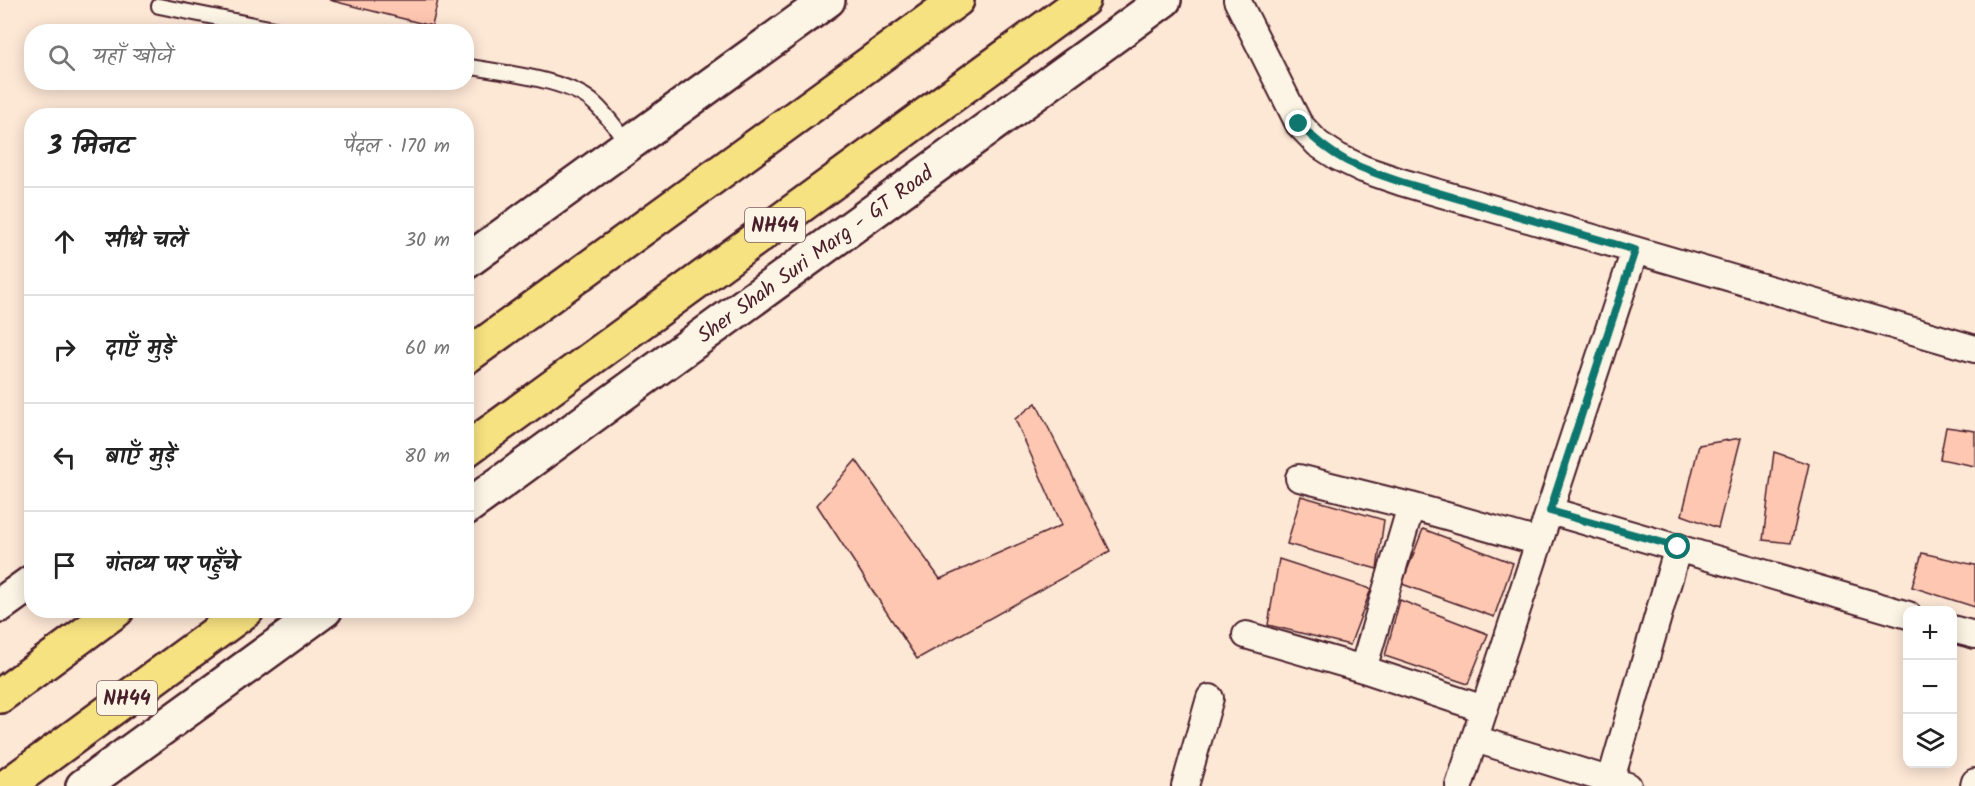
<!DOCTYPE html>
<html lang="hi">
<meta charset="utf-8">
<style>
:root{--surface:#fff;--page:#f2f2f2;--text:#222;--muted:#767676;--line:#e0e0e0}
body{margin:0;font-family:Kalam,"Playpen Sans Deva",sans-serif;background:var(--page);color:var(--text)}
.controls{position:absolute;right:18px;bottom:18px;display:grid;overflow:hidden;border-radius:12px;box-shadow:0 3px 15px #0003}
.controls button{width:54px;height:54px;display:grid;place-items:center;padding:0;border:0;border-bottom:2px solid var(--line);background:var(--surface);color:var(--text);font:30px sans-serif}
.stop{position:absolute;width:18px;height:18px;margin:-14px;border:4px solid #0f766e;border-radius:50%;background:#fff}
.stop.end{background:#0f766e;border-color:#fff;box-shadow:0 2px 6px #0008}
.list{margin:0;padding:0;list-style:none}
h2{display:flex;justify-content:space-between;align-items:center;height:78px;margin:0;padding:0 24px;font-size:26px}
h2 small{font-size:20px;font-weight:400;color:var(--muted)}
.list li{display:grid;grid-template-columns:39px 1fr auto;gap:18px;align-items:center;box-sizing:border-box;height:108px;padding:0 24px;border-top:2px solid var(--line)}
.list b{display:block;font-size:22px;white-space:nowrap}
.list em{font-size:20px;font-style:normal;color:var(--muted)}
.icon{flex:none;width:33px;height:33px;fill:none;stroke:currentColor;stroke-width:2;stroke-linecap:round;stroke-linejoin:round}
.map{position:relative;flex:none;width:1975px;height:786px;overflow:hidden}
.search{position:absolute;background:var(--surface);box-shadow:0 3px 15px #0003;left:24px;top:24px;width:450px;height:66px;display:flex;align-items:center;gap:15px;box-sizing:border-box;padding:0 21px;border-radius:24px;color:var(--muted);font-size:22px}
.panel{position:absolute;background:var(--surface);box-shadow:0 3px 15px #0003;left:24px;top:108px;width:450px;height:510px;border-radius:24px}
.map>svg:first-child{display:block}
.building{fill:#fec7b1;stroke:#4a1f2b;stroke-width:1.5}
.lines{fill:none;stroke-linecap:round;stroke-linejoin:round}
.lane-casing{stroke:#4a1f2b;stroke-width:18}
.street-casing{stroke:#4a1f2b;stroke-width:30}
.secondary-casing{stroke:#4a1f2b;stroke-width:38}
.highway-casing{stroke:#4a1f2b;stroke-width:38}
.lane{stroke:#fcf5e5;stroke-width:14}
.street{stroke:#fcf5e5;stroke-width:26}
.secondary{stroke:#fcf5e5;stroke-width:33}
.highway{stroke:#f7e281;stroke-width:33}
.route{stroke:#0f766e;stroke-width:8}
.labels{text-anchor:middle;stroke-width:5;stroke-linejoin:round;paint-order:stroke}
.shield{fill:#fcf5e5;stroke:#7f5f63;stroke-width:1.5}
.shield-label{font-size:20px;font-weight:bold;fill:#4a1f2b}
.street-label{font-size:21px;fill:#4a1f2b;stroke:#fcf5e5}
</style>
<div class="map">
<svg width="1975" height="786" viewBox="0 0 1975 786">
<rect width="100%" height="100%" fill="#fde7d5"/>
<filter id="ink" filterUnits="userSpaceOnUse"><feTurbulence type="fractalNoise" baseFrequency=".0167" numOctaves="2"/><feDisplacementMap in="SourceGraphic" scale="12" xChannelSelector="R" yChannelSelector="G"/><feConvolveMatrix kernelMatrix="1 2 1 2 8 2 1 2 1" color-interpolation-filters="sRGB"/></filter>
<g filter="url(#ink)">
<!-- building -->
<path class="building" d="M329 0H438L432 26Z
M1036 403 1110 551 917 659 817 505 856 460 940 579 1062 525 1015 419Z
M1946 427 1975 431V466L1940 459Z
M1741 438 1718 528 1682 515 1699 445Z
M1774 452 1809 464 1791 543 1763 540Z
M1301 496 1384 520 1377 569 1287 544Z
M1423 529 1513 563 1494 617 1402 584Z
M1922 553 1975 565V607L1912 587Z
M1279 559 1371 589 1350 645 1268 625Z
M1400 600 1488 634 1468 684 1385 656Z"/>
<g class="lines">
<!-- lane casing -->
<g class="lane-casing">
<path id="lane" d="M159 6 289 32
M466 66C502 73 570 79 595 104 607 115 617 130 628 143"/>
</g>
<!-- street casing -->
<g class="street-casing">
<path id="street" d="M1237 0 1299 124 1318 144 1338 157 1363 169 1401 182 1975 349
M1299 478 1411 506 1539 542
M1550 511 1908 615
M1952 629 1975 635
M1246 635 1363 669 1484 709
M1363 669 1411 506
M1475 739 1628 786
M1185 786 1210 698
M1459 786 1635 250
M1609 786 1678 547
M1974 786 1975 782"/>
</g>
<!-- secondary casing -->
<g class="secondary-casing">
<path id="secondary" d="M466 262 828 0
M466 508 1164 0
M0 605 32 582
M83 786 325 610"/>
</g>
<!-- highway casing -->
<g class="highway-casing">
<path id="highway" d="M466 357 957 0
M466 450 1083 0
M0 696 117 610
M7 786 247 610"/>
</g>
<!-- lane -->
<use href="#lane" class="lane"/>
<!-- street -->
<use href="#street" class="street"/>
<!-- secondary -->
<use href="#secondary" class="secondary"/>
<!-- highway -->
<use href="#highway" class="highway"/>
</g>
</g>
<g class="lines" filter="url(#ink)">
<!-- route -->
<path class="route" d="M1299 124C1333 159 1356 167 1401 182L1635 250 1550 511 1678 547"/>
</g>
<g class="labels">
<!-- shield labels -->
<g class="shield">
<rect x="745" y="208" width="60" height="34" rx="4.5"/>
<rect x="97" y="681" width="60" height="34" rx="4.5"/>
</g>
<g class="shield-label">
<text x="775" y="232">NH44</text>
<text x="127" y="705">NH44</text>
</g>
<!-- street labels -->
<g class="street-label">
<text transform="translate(815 254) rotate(-36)" y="7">Sher Shah Suri Marg - GT Road</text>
</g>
</g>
</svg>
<div class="controls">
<button>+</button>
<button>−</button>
<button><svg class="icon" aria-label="layers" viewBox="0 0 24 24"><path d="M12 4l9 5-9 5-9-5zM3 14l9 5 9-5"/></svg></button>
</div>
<div class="stop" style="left:1678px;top:547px"></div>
<div class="stop end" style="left:1299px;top:124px"></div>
<div class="search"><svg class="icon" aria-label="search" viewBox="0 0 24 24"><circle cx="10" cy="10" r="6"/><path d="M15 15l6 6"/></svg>यहाँ खोजें</div>
<section class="panel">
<h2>3 मिनट<small>पैदल · 170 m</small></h2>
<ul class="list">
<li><svg class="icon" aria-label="ahead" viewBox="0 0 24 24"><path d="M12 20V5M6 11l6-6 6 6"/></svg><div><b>सीधे चलें</b></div><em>30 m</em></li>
<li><svg class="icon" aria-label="right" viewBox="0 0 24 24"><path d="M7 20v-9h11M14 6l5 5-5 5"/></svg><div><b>दाएँ मुड़ें</b></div><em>60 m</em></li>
<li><svg class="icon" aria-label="left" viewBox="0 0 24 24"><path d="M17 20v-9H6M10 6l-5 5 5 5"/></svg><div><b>बाएँ मुड़ें</b></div><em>80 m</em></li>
<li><svg class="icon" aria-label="arrive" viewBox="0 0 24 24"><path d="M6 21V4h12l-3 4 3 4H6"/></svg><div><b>गंतव्य पर पहुँचे</b></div></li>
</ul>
</section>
</div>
